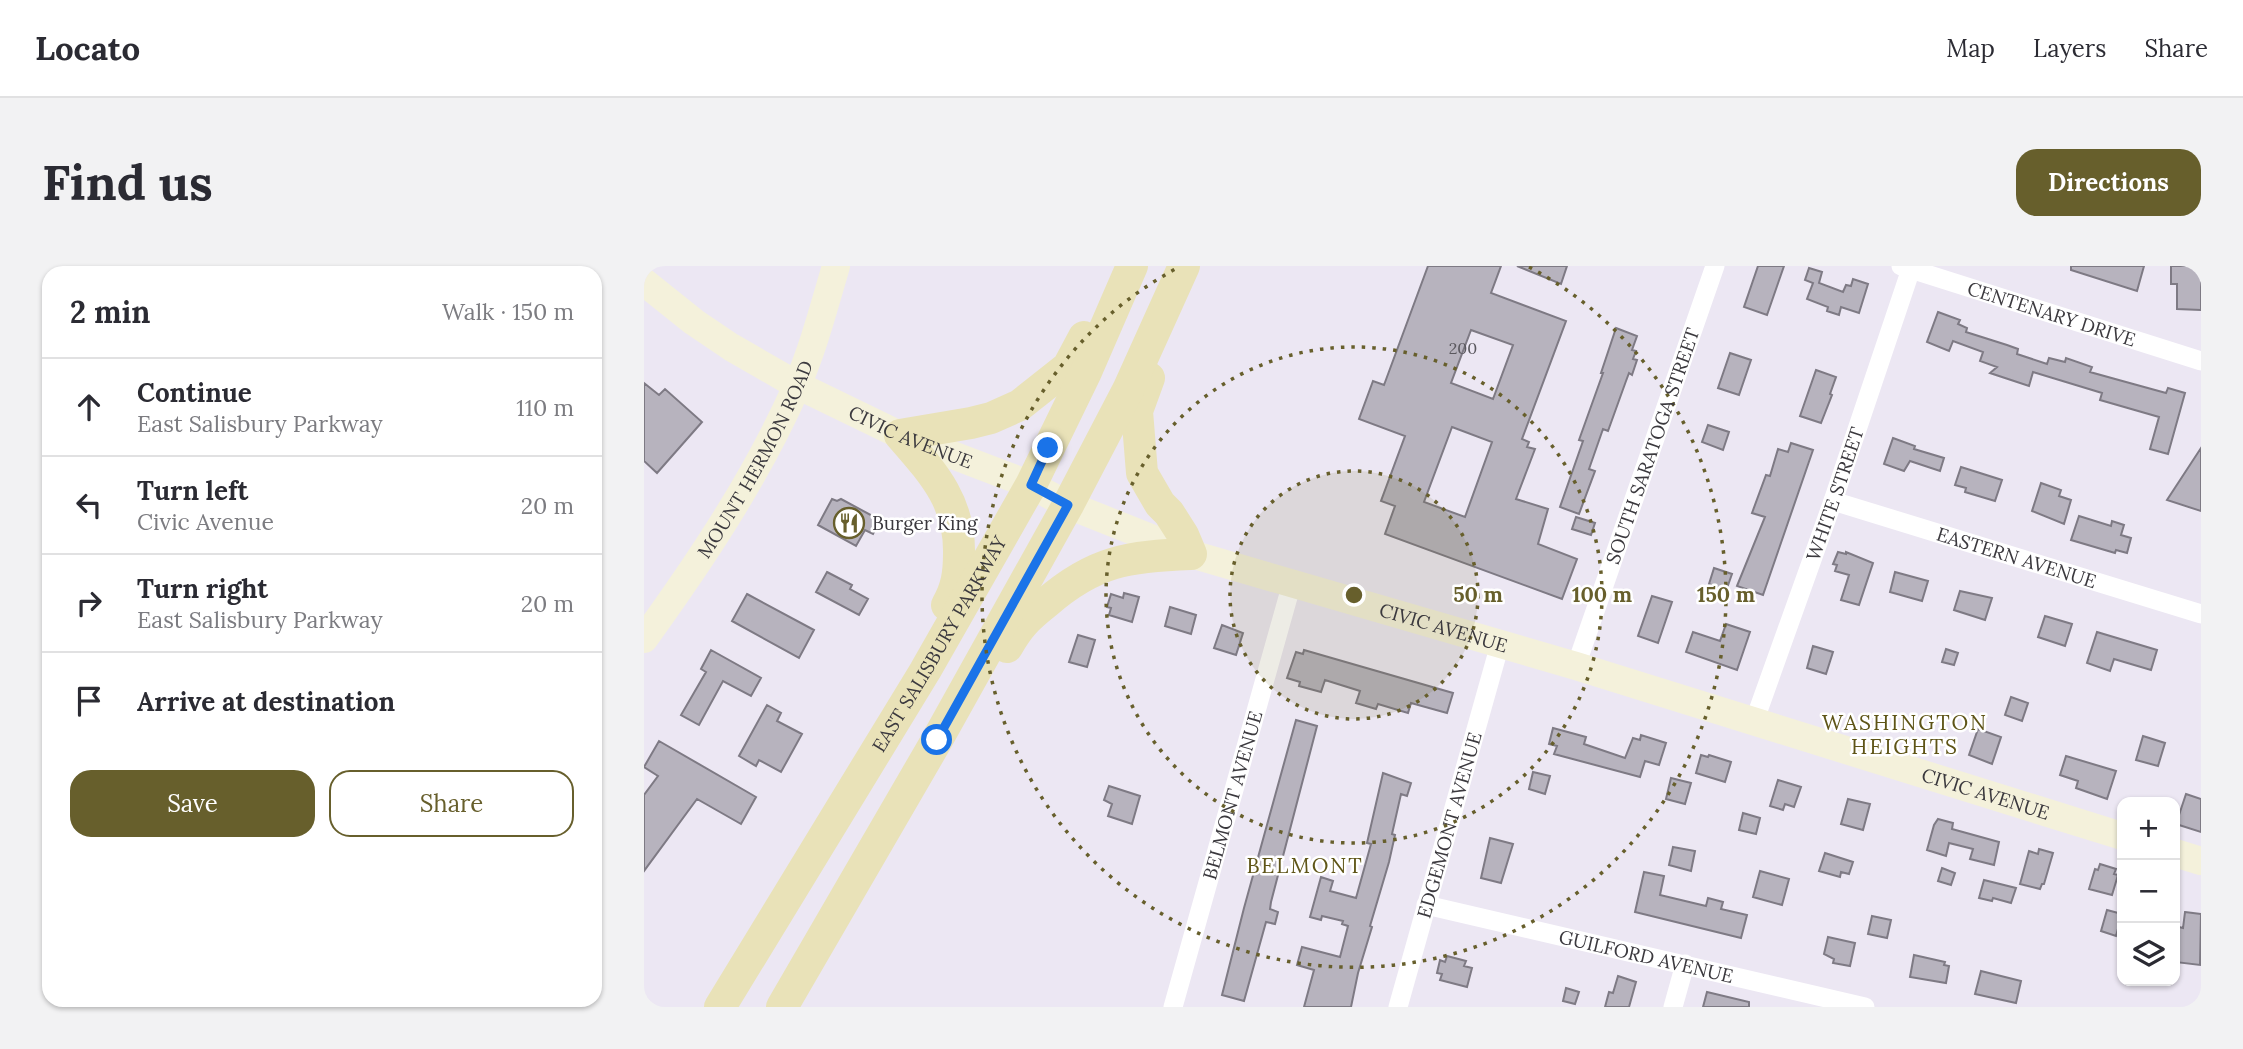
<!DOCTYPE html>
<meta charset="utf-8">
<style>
:root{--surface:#fff;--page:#f2f2f3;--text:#2b2b33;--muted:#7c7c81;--line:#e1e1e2;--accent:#675f2c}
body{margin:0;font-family:Lora,serif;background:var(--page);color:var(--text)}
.controls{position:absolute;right:21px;bottom:21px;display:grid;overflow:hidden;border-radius:14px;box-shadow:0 2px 5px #0004}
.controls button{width:63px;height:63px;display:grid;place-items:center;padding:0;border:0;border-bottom:2px solid var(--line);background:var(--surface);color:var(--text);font:35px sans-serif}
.stop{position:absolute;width:21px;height:21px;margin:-16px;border:5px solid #1a73e8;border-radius:50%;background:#fff}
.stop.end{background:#1a73e8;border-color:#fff;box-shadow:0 2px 7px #0008}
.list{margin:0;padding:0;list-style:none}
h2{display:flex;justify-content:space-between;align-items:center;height:91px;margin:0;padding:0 28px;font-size:30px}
h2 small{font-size:23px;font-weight:400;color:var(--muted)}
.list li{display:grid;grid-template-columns:46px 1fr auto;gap:21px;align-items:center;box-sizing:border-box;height:98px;padding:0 28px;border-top:2px solid var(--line)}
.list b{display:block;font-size:26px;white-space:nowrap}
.list p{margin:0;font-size:23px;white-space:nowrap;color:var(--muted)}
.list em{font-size:23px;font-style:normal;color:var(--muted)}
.actions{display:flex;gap:14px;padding:21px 28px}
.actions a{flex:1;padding:16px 0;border:2px solid var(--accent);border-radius:21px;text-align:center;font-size:24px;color:var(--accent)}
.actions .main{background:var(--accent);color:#fff}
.icon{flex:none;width:38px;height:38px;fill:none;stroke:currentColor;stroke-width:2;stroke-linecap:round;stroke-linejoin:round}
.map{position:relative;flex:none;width:1557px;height:741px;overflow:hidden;border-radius:21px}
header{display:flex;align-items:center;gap:42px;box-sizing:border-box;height:98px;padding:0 35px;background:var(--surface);border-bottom:2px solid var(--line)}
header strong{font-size:33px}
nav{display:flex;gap:38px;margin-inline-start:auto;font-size:24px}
.intro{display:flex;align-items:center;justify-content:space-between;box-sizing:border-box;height:168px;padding:0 42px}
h1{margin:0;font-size:49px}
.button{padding:18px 32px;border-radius:21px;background:var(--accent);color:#fff;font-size:24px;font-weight:700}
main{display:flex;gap:42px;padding:0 42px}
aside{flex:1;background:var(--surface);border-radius:21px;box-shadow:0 2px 5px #0004}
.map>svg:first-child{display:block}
.building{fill:#b7b3be;stroke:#7e7a84;stroke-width:2;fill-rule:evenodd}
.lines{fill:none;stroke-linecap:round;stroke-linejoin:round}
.street{stroke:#fff;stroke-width:19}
.secondary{stroke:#f4f1db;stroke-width:28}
.primary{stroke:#e9e2b8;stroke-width:32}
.route{stroke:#1a73e8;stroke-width:9}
.ring{fill:none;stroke:#675f2c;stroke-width:3.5;stroke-dasharray:3.5 7}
.labels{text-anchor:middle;stroke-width:5;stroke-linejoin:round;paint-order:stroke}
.number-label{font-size:16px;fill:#5a585e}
.street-label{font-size:19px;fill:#3b393e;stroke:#fff}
.poi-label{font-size:19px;fill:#3b393e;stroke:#fff;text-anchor:start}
.neighbourhood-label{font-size:21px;letter-spacing:2px;fill:#5e5417;stroke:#fff}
.centre{fill:#675f2c;stroke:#fff;stroke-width:3.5}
.ring-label{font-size:21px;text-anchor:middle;font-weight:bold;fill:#675f2c;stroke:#fff;stroke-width:5;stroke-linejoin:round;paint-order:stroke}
</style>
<header>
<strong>Locato</strong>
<nav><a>Map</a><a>Layers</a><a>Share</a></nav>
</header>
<div class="intro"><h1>Find us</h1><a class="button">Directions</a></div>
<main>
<aside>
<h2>2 min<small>Walk · 150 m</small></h2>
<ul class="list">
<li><svg class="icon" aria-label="ahead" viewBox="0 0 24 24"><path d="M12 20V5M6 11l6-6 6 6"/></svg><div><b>Continue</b><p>East Salisbury Parkway</p></div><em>110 m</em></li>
<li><svg class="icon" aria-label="left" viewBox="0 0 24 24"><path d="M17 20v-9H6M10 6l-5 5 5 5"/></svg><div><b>Turn left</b><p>Civic Avenue</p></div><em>20 m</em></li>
<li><svg class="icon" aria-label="right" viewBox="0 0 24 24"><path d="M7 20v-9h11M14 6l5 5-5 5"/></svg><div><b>Turn right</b><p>East Salisbury Parkway</p></div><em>20 m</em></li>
<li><svg class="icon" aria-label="arrive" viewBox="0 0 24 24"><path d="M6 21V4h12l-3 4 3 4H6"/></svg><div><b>Arrive at destination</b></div></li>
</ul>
<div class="actions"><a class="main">Save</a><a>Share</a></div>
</aside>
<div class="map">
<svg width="1557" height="741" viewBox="0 0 1557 741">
<rect width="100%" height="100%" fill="#ece7f3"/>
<!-- building -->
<path class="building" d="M784 0H857L847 27 922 55 878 173 885 176 883 181 891 183 872 233 904 243 894 278 933 293 918 333 741 268 751 240 737 235 761 170 715 153 729 115 740 119ZM827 64 869 79 849 133 807 117ZM808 161 848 176 821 251 780 236Z
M873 0H923L917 18Z
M1114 0H1140L1123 49 1100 41Z
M1427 0H1500L1493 25 1427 4Z
M1527 0H1557V44L1533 43V18H1527Z
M1165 2 1178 6 1175 17 1199 26 1202 19 1207 20 1209 13 1224 18 1215 47 1197 41 1195 49 1183 45 1184 41 1163 33 1169 17 1161 14Z
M1294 46 1316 54 1314 58 1323 62 1322 66 1363 79 1374 83 1373 88 1403 98 1405 92 1421 96 1422 92 1448 101 1446 106 1482 116 1522 127 1524 122 1541 127 1524 188 1506 183 1515 151 1456 134 1458 127 1389 106 1385 120 1346 107 1353 101 1336 95 1339 86 1309 75 1305 85 1283 76Z
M972 62 993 70 988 84 992 85 989 93 993 94 988 109 985 107 982 115 964 165 959 163 945 203 951 205 935 248 916 241 939 175 935 174 959 107H957Z
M1086 87 1107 94 1095 129 1074 122Z
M1172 104 1192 111 1186 128 1188 129 1177 157 1156 150Z
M0 117 15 129 21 123 58 156 13 207 0 195Z
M1064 159 1085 166 1079 184 1058 176Z
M1249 172 1271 180 1270 183 1300 192 1296 205 1266 195 1260 205 1240 198Z
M1147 177 1169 184 1119 329 1093 320 1121 251 1108 247 1122 209 1126 210 1134 183 1144 186Z
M1557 182V245L1523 234Z
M1317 201 1358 214 1351 235 1321 226 1322 222 1311 219Z
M1397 217 1417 224 1415 230 1427 234 1420 258 1388 245Z
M188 233 193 235 197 233 236 254 229 268 221 264 212 280 174 259Z
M1435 250 1467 260 1468 255 1480 259 1477 269 1487 272 1483 287 1472 284 1471 287 1427 274Z
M932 251 951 257 947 269 928 263Z
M1194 286 1202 288V286L1229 297 1215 339 1197 334 1205 309 1191 305 1193 299 1189 298Z
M1070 302 1088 308 1082 325 1065 318Z
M183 306 208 319 206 323 224 333 215 349 172 326Z
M1251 306 1284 315 1278 335 1246 326Z
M1316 325 1348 332 1341 354 1310 344Z
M480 327 495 331 488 356 465 349 467 342 463 341 467 328 479 332Z
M103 328 170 364 155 392 88 355Z
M1008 330 1028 336 1014 377 994 370Z
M526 341 552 349 547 368 521 360Z
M1401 350 1428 358 1421 380 1394 371Z
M1082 358 1106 366 1093 404 1042 386 1049 366 1076 375Z
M578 359 599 367 592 389 570 382Z
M1453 366 1513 384 1507 404 1470 393 1466 405 1443 397Z
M434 369 451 374 443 401 425 396Z
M1169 380 1189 386 1182 408 1163 402Z
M1302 383 1314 387 1310 399 1298 396Z
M67 384 117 412 107 430 79 415 55 459 37 449 62 406 57 403Z
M660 384 809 427 803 447 767 437 764 447 734 438 732 443 712 437 716 425 681 414 677 426 655 420 656 416 643 412 652 386 659 388Z
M1367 431 1384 437 1378 455 1361 449Z
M123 439 137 447 133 455 158 468 137 506 115 494 112 500 95 490Z
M652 454 673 460 627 636 626 643 634 646 631 658 622 656 600 735 578 729 600 642Z
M909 462 942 471 940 478 981 492 989 472 996 474 997 469 1022 477 1015 499 1001 495 996 511 910 488 913 480 905 478Z
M1334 463 1357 471 1348 498 1325 489Z
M1499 470 1521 477 1514 500 1492 494Z
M15 475 112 531 97 558 53 533 0 605V529L14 510 0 501Z
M1057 489 1064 491 1065 489 1087 496 1081 516 1052 507Z
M1422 490 1472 505 1463 533 1432 522 1434 515 1416 509Z
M889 506 906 510 901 528 885 523Z
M739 507 767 517 763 530 757 528 748 568 751 569 745 596 726 660 728 661 714 707 707 741H660L670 704 653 699 658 681 696 691 704 660 698 658 699 655 678 650 677 654 666 651 677 611 689 615 686 625 712 632 727 578 723 577Z
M1027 512 1047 517 1041 538 1022 533Z
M1134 514 1157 521 1150 541 1141 538 1139 544 1126 540Z
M465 520 496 530 488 558 464 550 468 538 460 534Z
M1542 528 1557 533V566L1532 558Z
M1204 533 1226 538 1219 564 1197 558Z
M1099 547 1116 552 1112 568 1095 564Z
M1294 553 1309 557 1308 563 1355 576 1350 599 1326 593 1329 583 1305 577 1302 590 1283 584 1290 559Z
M846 572 869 578 857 617 837 612Z
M1029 581 1051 585 1047 605 1025 599Z
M1395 583 1409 587 1400 618H1398L1396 623 1376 618 1385 585 1394 588Z
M1181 587 1209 596 1205 608 1197 606 1196 611 1175 605Z
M1456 598 1472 603 1470 608 1474 609 1468 629 1445 623 1451 603 1454 604Z
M1298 602 1311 607 1307 619 1294 615Z
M1116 605 1145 613 1138 639 1109 631Z
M1000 606 1020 610 1016 629 1062 640 1064 632 1079 636 1077 643 1103 649 1097 672 991 646Z
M1340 614 1372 622 1367 637 1349 632 1348 635 1335 632Z
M1463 644 1478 648 1472 670 1457 665Z
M1541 646 1557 648 1556 699 1531 696 1533 682H1531V660L1539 662Z
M1228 650 1247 654 1243 672 1224 668Z
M1184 671 1211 677 1206 700 1189 697 1190 693 1180 688Z
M1270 689 1301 696 1300 699 1305 700 1302 717 1266 711Z
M803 690 822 695 820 700 828 702 823 721 796 714 798 708 793 707 796 694 801 696Z
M1337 705 1377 715 1372 737 1331 728Z
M974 710 992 716 985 741H961L965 726 969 727Z
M922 722 935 726 931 738 919 735Z
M1063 726 1105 736V741H1059Z"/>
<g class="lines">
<!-- street -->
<g class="street">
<path id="s1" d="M1257 0 1557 95"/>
<path id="s2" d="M1189 235 1557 348"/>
<path id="s3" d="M932 400 1071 0"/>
<path id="s4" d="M1110 456 1189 235 1268 0"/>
<path id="s5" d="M782 639 1221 741"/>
<path id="s6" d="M529 741 648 317"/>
<path id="s7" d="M754 741 856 378"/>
<path d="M1029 741 1041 698"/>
</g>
<!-- secondary -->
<g class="secondary">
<path id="s8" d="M0 16 50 56 87 81 153 119 256 169 387 219 424 239 547 288 932 400 1478 570"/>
<path id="s9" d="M0 373C57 294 112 212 152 122 169 83 180 41 192 0"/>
<path d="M1531 587 1557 595"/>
</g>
<!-- primary -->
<g class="primary">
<path d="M303 339C313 322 315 307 315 287 316 235 288 206 256 169L327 157 347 152 376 139 424 101 440 71"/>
<path d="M363 381C375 360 383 352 402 337 450 295 485 290 547 288L539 269 525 247 516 238 498 207 493 145 505 112"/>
<path id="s10" d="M76 741 281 405 387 219 442 106 488 0"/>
<path d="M138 741 293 474 424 239 484 124 540 0"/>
</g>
</g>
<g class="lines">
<!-- route -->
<path class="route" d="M293 474 424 239 387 219 404 182"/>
</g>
<!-- distance rings -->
<circle cx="710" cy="329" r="124" fill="#675f2c" fill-opacity=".12"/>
<g class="ring">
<circle cx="710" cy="329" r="124"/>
<circle cx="710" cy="329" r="248"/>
<path d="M885 1A372 372 0 1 1 535 1"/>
</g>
<!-- icons -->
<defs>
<g id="restaurant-ring" transform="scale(1.575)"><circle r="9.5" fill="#fff" stroke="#675f2c" stroke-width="1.5"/><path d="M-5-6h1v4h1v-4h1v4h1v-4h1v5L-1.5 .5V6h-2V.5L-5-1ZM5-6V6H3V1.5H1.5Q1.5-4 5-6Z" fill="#675f2c"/></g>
</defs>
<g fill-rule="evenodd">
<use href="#restaurant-ring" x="205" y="257"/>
</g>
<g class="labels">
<!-- number labels -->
<g class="number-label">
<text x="819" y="88">200</text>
</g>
<!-- street labels -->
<g class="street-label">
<text dy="7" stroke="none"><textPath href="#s1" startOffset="158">CENTENARY DRIVE</textPath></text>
<text dy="7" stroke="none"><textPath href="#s8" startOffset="310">CIVIC AVENUE</textPath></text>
<text dy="7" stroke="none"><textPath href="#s3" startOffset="233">SOUTH SARATOGA STREET</textPath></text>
<text dy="7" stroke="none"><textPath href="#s9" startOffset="212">MOUNT HERMON ROAD</textPath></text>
<text dy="7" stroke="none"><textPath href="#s4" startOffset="242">WHITE STREET</textPath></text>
<text dy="7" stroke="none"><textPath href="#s2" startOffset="192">EASTERN AVENUE</textPath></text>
<text dy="7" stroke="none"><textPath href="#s8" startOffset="877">CIVIC AVENUE</textPath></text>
<text dy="7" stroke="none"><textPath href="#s10" startOffset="424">EAST SALISBURY PARKWAY</textPath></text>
<text dy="7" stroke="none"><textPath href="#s8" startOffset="1444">CIVIC AVENUE</textPath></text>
<text dy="7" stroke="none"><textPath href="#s6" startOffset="220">BELMONT AVENUE</textPath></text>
<text dy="7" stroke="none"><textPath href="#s7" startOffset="189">EDGEMONT AVENUE</textPath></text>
<text dy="7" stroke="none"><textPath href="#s5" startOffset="226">GUILFORD AVENUE</textPath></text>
</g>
<!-- poi labels -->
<g class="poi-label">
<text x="228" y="264">Burger King</text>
</g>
<!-- neighbourhood labels -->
<g class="neighbourhood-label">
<text x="1261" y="464">WASHINGTON<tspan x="1261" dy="24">HEIGHTS</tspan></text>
<text x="661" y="607">BELMONT</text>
</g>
</g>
<circle cx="710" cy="329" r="10" class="centre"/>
<g class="ring-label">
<text x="834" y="336">50 m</text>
<text x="958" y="336">100 m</text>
<text x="1082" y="336">150 m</text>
</g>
</svg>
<div class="controls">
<button>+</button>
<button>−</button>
<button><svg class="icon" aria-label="layers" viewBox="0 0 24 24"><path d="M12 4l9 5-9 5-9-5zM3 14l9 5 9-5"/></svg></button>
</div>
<div class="stop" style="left:293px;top:474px"></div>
<div class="stop end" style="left:404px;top:182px"></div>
</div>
</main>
